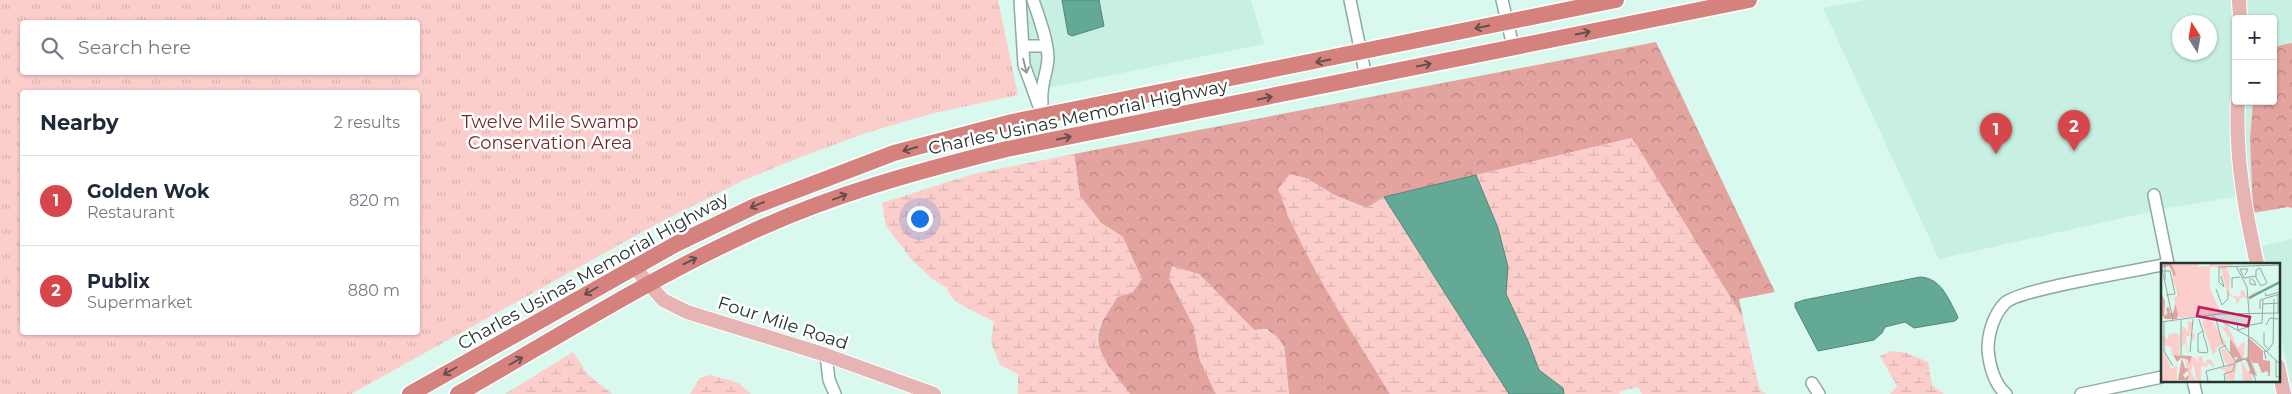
<!DOCTYPE html>
<meta charset="utf-8">
<style>
:root{--surface:#fff;--page:#f2f2f3;--text:#1f2937;--muted:#747a83;--line:#e0e1e3;--accent:#d6464b}
body{margin:0;font-family:Montserrat,sans-serif;background:var(--page);color:var(--text)}
.controls{position:absolute;right:15px;top:15px;display:grid;overflow:hidden;border-radius:5px;box-shadow:0 1px 4px #0004}
.controls button{width:45px;height:45px;display:grid;place-items:center;padding:0;border:0;border-bottom:1px solid var(--line);background:var(--surface);color:var(--text);font:25px sans-serif}
.compass{position:absolute;left:2172px;top:15px;width:45px;height:45px;border-radius:50%;background:var(--surface);box-shadow:0 1px 4px #0004;rotate:349deg}
.you{position:absolute;left:919px;top:218px;width:18px;height:18px;margin:-12px;border:4px solid #fff;border-radius:50%;background:#1a73e8;box-shadow:0 0 0 8px #1a73e833}
.badge{display:grid;place-items:center;width:32px;height:32px;border-radius:50%;background:var(--accent);color:#fff;font-size:16px;font-weight:700}
.pin{position:absolute;translate:-50% -41px;filter:drop-shadow(0 1px 2px #0008)}
.pin::after{content:'';position:absolute;top:26px;width:18px;height:15px;background:inherit;clip-path:polygon(0 0,100% 0,50% 100%)}
.list{margin:0;padding:0;list-style:none}
h2{display:flex;justify-content:space-between;align-items:center;height:65px;margin:0;padding:0 20px;font-size:21px}
h2 small{font-size:16px;font-weight:400;color:var(--muted)}
.list li{display:grid;grid-template-columns:32px 1fr auto;gap:15px;align-items:center;box-sizing:border-box;height:90px;padding:0 20px;border-top:1px solid var(--line)}
.list b{display:block;font-size:19px;white-space:nowrap}
.list p{margin:0;font-size:16px;white-space:nowrap;color:var(--muted)}
.list em{font-size:16px;font-style:normal;color:var(--muted)}
.icon{flex:none;width:28px;height:28px;fill:none;stroke:currentColor;stroke-width:2;stroke-linecap:round;stroke-linejoin:round}
.map{position:relative;flex:none;width:2292px;height:394px;overflow:hidden}
.search{position:absolute;background:var(--surface);box-shadow:0 1px 4px #0004;left:20px;top:20px;width:400px;height:55px;display:flex;align-items:center;gap:12px;box-sizing:border-box;padding:0 18px;border-radius:5px;color:var(--muted);font-size:19px}
.panel{position:absolute;background:var(--surface);box-shadow:0 1px 4px #0004;left:20px;top:90px;width:400px;height:245px;border-radius:5px}
.map>svg:first-child{display:block}
.built{fill:#c7efe2;fill-rule:evenodd}
.forest{fill:url(#forest-crowns)}
.wetland{fill:url(#wetland-marsh)}
.park{fill:url(#park-tufts);fill-rule:evenodd}
.water{fill:#63a996;stroke:#518677}
.lines{fill:none;stroke-linecap:round;stroke-linejoin:round}
.minor-casing{stroke:#8daba2;stroke-width:14}
.major-casing{stroke:#fff;stroke-width:16}
.highway-casing{stroke:#fff;stroke-width:19}
.minor{stroke:#fff;stroke-width:11}
.major{stroke:#e6b4b2;stroke-width:14}
.highway{stroke:#d5827f;stroke-width:16}
.oneway{stroke:#654f4c}
.oneway2{stroke:#949a98}
.labels{text-anchor:middle;stroke-width:5;stroke-linejoin:round;paint-order:stroke}
.street-label{font-size:18px;fill:#283430;stroke:#fff}
.park-label{font-size:18px;fill:#74292a;stroke:#fff}
.inset-river{fill:none;stroke:#63a996;stroke-width:2.5}
.inset-road{fill:none;stroke:#92aaa2;stroke-width:1}
.view{fill:#c2185b;fill-opacity:0.15;stroke:#c2185b;stroke-width:2.5}
.inset-edge{fill:none;stroke:#283430;stroke-width:2.5}
</style>
<div class="map">
<svg width="2292" height="394" viewBox="0 0 2292 394">
<defs>
<pattern id="forest-crowns" width="20" height="18" patternUnits="userSpaceOnUse" patternTransform="scale(1.25)"><rect width="20" height="18" fill="#e3a39f"/><path d="M2 6a3 3 0 1 1 6 0M12 15a3 3 0 1 1 6 0" fill="none" stroke="#b88682"/></pattern>
<pattern id="wetland-marsh" width="20" height="14" patternUnits="userSpaceOnUse" patternTransform="scale(1.25)"><rect width="20" height="14" fill="#fccecb"/><path d="M1 5h8M5 5V1M11 12h8M15 12V8" fill="none" stroke="#d8b2af"/></pattern>
<pattern id="park-tufts" width="24" height="20" patternUnits="userSpaceOnUse" patternTransform="scale(1.25)"><rect width="24" height="20" fill="#fccecb"/><path d="M3 7l-1-3M5 7V3M7 7l1-3M15 17l-1-3M17 17v-4M19 17l1-3" fill="none" stroke="#d8b2af"/></pattern>
</defs>
<rect width="100%" height="100%" fill="#d9f8ee"/>
<!-- built -->
<path class="built" d="M1015 0H1062L1063 8 1105 22 1099 0H1251L1264 44 1028 92Z
M1864 0H2235L2233 122 2239 196 2162 209 2157 189 2149 191 2153 211 1939 259 1823 8ZM2180 22H2210V52H2180Z
M2244 0H2292V43L2273 47V19H2244Z
M2242 101H2253L2250 139 2252 194 2248 195Z
M2292 239V388L2278 323V264H2266L2262 246Z"/>
<!-- forest -->
<path class="forest" d="M1656 42 1775 292 1739 299 1743 318 1632 138 1384 197 1367 208 1334 195 1306 178 1287 214 1315 269 1390 394H1289L1284 347 1267 329 1254 330 1199 274 1169 278 1193 325 1200 360 1216 394H1130C1118 377 1091 352 1100 328 1103 318 1112 307 1117 297L1133 292 1123 237 1101 223 1080 196 1074 154Z
M2292 43V208L2288 207 2253 213 2250 139 2253 101H2273V47Z"/>
<!-- wetland -->
<path class="wetland" d="M1632 138 1743 318 1760 391 1767 394H1642L1638 387 1621 391 1619 394H1564L1562 387 1539 370 1528 341 1506 294 1508 267 1498 228 1476 175Z
M1074 154 1080 196 1101 223 1123 237 1142 279 1133 292 1117 297C1112 307 1103 318 1099 328 1091 352 1118 376 1130 394H1018V374L1000 365 991 342 994 322 962 305 952 298 946 287 932 279 912 260 886 226 882 203 973 174Z
M1290 174 1306 178 1334 195 1367 208 1384 197 1509 394H1390C1350 328 1304 262 1278 189Z
M1172 266 1199 274 1254 330C1294 328 1283 365 1289 394H1216L1200 360 1193 325 1169 278Z
M1892 351 1907 353 1928 362 1932 385 1944 394H1890L1897 386 1880 356Z
M573 352 588 375 612 394H505Z
M710 375 739 383 751 394H690L700 378Z"/>
<!-- park -->
<path class="park" d="M0 0H998L1018 95 930 114 866 133 803 156 742 181 653 226 351 394H0ZM22 22H418V72H22ZM22 92H418V332H22Z"/>
<!-- water -->
<path class="water" d="M1062 0H1099L1104 26 1072 36 1068 34Z
M1476 175 1498 228 1508 267 1506 294 1528 341 1539 370 1563 388 1564 394H1509L1384 197Z
M1920 277C1941 278 1948 298 1957 315L1958 318 1955 321 1914 328 1905 322 1885 327 1882 333 1874 340 1818 351 1795 307V303L1804 300Z"/>
<g class="lines">
<!-- minor casing -->
<g class="minor-casing">
<path id="minor" d="M1020 0 1024 65 1043 117
M1033 0C1039 18 1047 38 1048 57 1048 72 1040 84 1042 103
M1350 0 1366 77
M1502 0 1513 46
M1023 46H1046
M2154 195 2168 264
M826 355 829 380 835 394
M2193 380 2196 394
M1812 383 1819 394
M2006 394C1994 384 1989 364 1988 349 1988 333 1994 314 2005 303 2019 289 2136 271 2162 265
M2081 394 2162 377"/>
</g>
<!-- major casing -->
<g class="major-casing">
<path id="major" d="M2239 0 2240 19
M2238 101C2235 157 2245 210 2257 264
M634 267 663 300 687 312 826 355 934 394
M2278 366 2284 394"/>
</g>
<!-- highway casing -->
<g class="highway-casing">
<path id="highway" d="M410 394 676 244 755 206 894 153 1012 122 1616 0
M458 394C554 339 647 280 747 234 830 195 918 171 1007 149L1749 0"/>
</g>
<!-- minor -->
<use href="#minor" class="minor"/>
<!-- major -->
<use href="#major" class="major"/>
<!-- highway -->
<use href="#highway" class="highway"/>
</g>
<!-- one-way arrows -->
<defs><path id="oneway-shaft" d="M-6 0H5M1.5-3L5.5 0L1.5 3" fill="none" stroke-width="1.6" stroke-linecap="round" stroke-linejoin="round" transform="scale(1.25)"/></defs>
<g class="oneway">
<use href="#oneway-shaft" transform="translate(1482 27) rotate(168)"/>
<use href="#oneway-shaft" transform="translate(1583 33) rotate(-11)"/>
<use href="#oneway-shaft" transform="translate(1323 61) rotate(169)"/>
<use href="#oneway-shaft" transform="translate(1424 65) rotate(-12)"/>
<use href="#oneway-shaft" transform="translate(1265 98) rotate(-12)"/>
<use href="#oneway-shaft" transform="translate(1064 138) rotate(-11)"/>
<use href="#oneway-shaft" transform="translate(910 149) rotate(164)"/>
<use href="#oneway-shaft" transform="translate(840 197) rotate(-21)"/>
<use href="#oneway-shaft" transform="translate(757 205) rotate(157)"/>
<use href="#oneway-shaft" transform="translate(690 261) rotate(-26)"/>
<use href="#oneway-shaft" transform="translate(591 291) rotate(150)"/>
<use href="#oneway-shaft" transform="translate(516 361) rotate(-30)"/>
<use href="#oneway-shaft" transform="translate(450 371) rotate(150)"/>
</g>
<use class="oneway2" href="#oneway-shaft" transform="translate(1025 66) rotate(76)"/>
<g class="labels">
<!-- street labels -->
<g class="street-label">
<text transform="translate(1078 117) rotate(-12)" y="6">Charles Usinas Memorial Highway</text>
<text transform="translate(593 271) rotate(-29)" y="6">Charles Usinas Memorial Highway</text>
<text transform="translate(783 323) rotate(18)" y="6">Four Mile Road</text>
</g>
<!-- park labels -->
<g class="park-label">
<text x="550" y="128">Twelve Mile Swamp<tspan x="550" dy="21">Conservation Area</tspan></text>
</g>
</g>
<!-- overview -->
<g transform="translate(2161 263)">
<rect width="119" height="119" fill="#d9f8ee"/>
<path d="M37 93 41 94 43 101 47 96 51 98 54 105 47 100 46 104 40 103V118H36L32 100 30 109 35 118 8 117 12 115 9 106 16 103V117H28L24 97 28 101V94H34L38 101Z" fill="#fccecb"/>
<path d="M1 0H21L27 17 16 56H4L0 51V30L4 38 3 53 6 50 8 56 5 45 8 44 9 50H12L17 31 11 8 8 3 1 5ZM69 74 82 96 87 94V74L102 88V97L109 98V113H105L108 112 106 108 101 110 97 100H92L89 95 96 113 87 110 89 107 85 96 71 102 77 94 72 95 69 90ZM9 86 13 92 31 93 28 102 27 97 21 95 24 105 28 106 22 112 24 115 28 112 27 117H17L21 94 16 99Z" fill="#e3a39f"/>
<path d="M58 0 66 5 69 14 68 30 72 34 76 32V35L80 32 79 27 83 28 87 36 91 30 119 20 95 31 90 37 81 34 75 42V36L67 32ZM49 54 65 80 54 86 56 88 52 92 41 59ZM63 55 77 85 81 80 84 79 83 96 60 63 64 65ZM27 58 32 60 29 71H34V74L31 78V73H25L27 94 24 80 21 84 20 70 22 63 27 69ZM15 70 19 73 18 93 13 92 10 84 0 82 1 72 7 76 8 71ZM2 82 13 115 8 118H0ZM60 86H64L74 99 72 102H76L73 118 65 116 64 108 58 105H65L68 101 64 100ZM80 97 86 107 90 106 86 107 92 115 90 118H82Z" fill="#fccecb"/>
<path d="M10 0H37V4L48 3 49 0H71L72 3 49 4V26L60 51 18 55 13 35 18 31 11 16 15 11Z" fill="#fccecb"/>
<path class="inset-river" d="M88 35 119 19"/>
<path class="inset-road" d="M4 0V17M0 1 12 57M75 3 86 24 88 50M57 4 119 2M58 4V19L63 24 60 13M1 8H9L14 31 5 32M84 12 87 6H79L83 15 94 13 100 23 106 20 99 5 95 7V14M89 15V21L95 22 91 15M71 25V15L79 14M55 26 61 42M104 30 105 33 119 29M117 32V50M102 41 119 40M61 42 67 36V28M99 46V37L119 31M88 51 87 97 95 118M51 53 92 76 119 101M38 56 40 63 42 68 43 75 44 76 47 88 46 90 37 89V71L42 68M55 56 61 79 75 99 83 96 87 98M20 57V92M0 59 58 51 119 50M3 59V88L12 103M76 60 77 67 87 64M89 62 101 60 102 37M105 62 109 55 117 56M103 69V82L107 86M29 89 32 56M105 96 103 88H107L112 80 113 36M115 97V114H119M63 103 58 86 65 82M47 118 45 108 73 101M64 118 63 111 72 108 74 100"/>
<path class="view" d="M38 44 89 54 87 63 36 53Z"/>
<rect width="119" height="119" class="inset-edge"/>
</g>
</svg>
<div class="controls">
<button>+</button>
<button>−</button>
</div>
<svg class="compass" viewBox="-18 -18 36 36"><path d="M0-13l5 13h-10z" fill="#e53935"/><path d="M0 13l5-13h-10z" fill="#747a83"/></svg>
<div class="you"></div>
<div class="pin badge" style="left:1996px;top:154px">1</div>
<div class="pin badge" style="left:2074px;top:151px">2</div>
<div class="search"><svg class="icon" aria-label="search" viewBox="0 0 24 24"><circle cx="10" cy="10" r="6"/><path d="M15 15l6 6"/></svg>Search here</div>
<section class="panel">
<h2>Nearby<small>2 results</small></h2>
<ul class="list">
<li><span class="badge">1</span><div><b>Golden Wok</b><p>Restaurant</p></div><em>820 m</em></li>
<li><span class="badge">2</span><div><b>Publix</b><p>Supermarket</p></div><em>880 m</em></li>
</ul>
</section>
</div>
